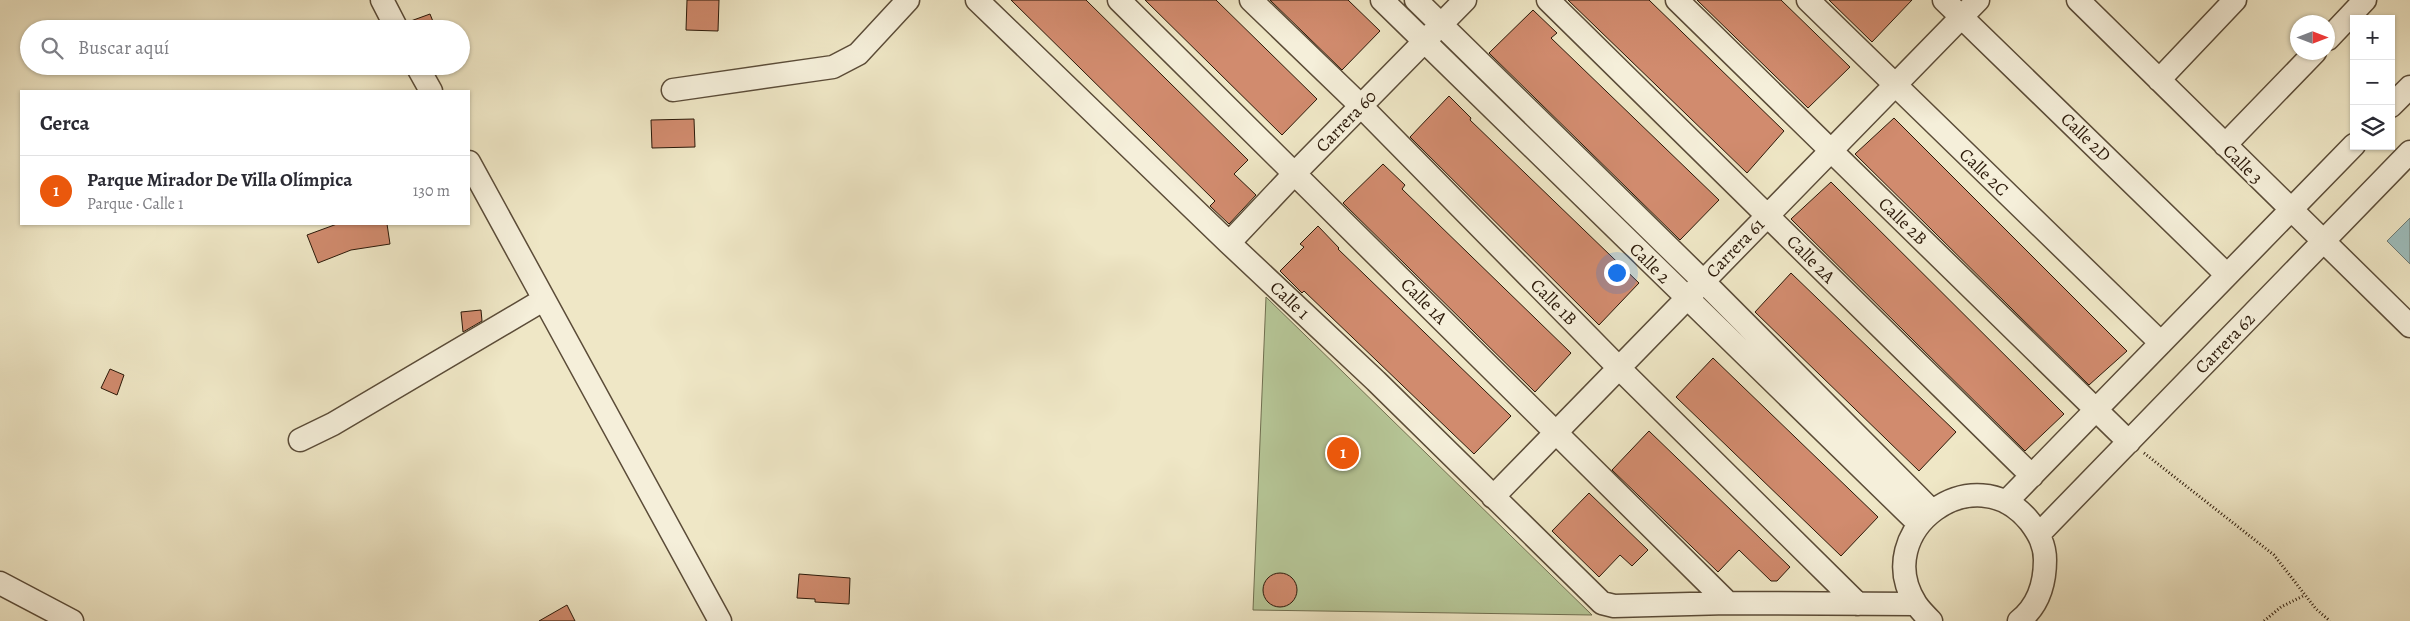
<!DOCTYPE html>
<html lang="es">
<meta charset="utf-8">
<style>
:root{--surface:#fff;--page:#f7f7f7;--text:#2b2b33;--muted:#7c7c81;--line:#e1e1e2;--accent:#ea580c}
body{margin:0;font-family:Alegreya,serif;background:var(--page);color:var(--text)}
.controls{position:absolute;right:15px;top:15px;display:grid;overflow:hidden;border-radius:0px;box-shadow:0 1px 4px #0004}
.controls button{width:45px;height:45px;display:grid;place-items:center;padding:0;border:0;border-bottom:1px solid var(--line);background:var(--surface);color:var(--text);font:25px sans-serif}
.compass{position:absolute;left:2290px;top:15px;width:45px;height:45px;border-radius:50%;background:var(--surface);box-shadow:0 1px 4px #0004;rotate:90deg}
.you{position:absolute;left:1616px;top:272px;width:18px;height:18px;margin:-12px;border:4px solid #fff;border-radius:50%;background:#1a73e8;box-shadow:0 0 0 8px #1a73e833}
.badge{display:grid;place-items:center;width:32px;height:32px;border-radius:50%;background:var(--accent);color:#fff;font-size:16px;font-weight:700}
.pin{position:absolute;translate:-50% -50%;border:2px solid #fff;box-shadow:0 1px 5px #0006}
.list{margin:0;padding:0;list-style:none}
h2{display:flex;justify-content:space-between;align-items:center;height:65px;margin:0;padding:0 20px;font-size:21px}
h2 small{font-size:16px;font-weight:400;color:var(--muted)}
.list li{display:grid;grid-template-columns:32px 1fr auto;gap:15px;align-items:center;box-sizing:border-box;height:70px;padding:0 20px;border-top:1px solid var(--line)}
.list b{display:block;font-size:19px;white-space:nowrap}
.list p{margin:0;font-size:16px;white-space:nowrap;color:var(--muted)}
.list em{font-size:16px;font-style:normal;color:var(--muted)}
.icon{flex:none;width:28px;height:28px;fill:none;stroke:currentColor;stroke-width:2;stroke-linecap:round;stroke-linejoin:round}
.map{position:relative;flex:none;width:2410px;height:621px;overflow:hidden}
.search{position:absolute;background:var(--surface);box-shadow:0 1px 4px #0004;left:20px;top:20px;width:450px;height:55px;display:flex;align-items:center;gap:12px;box-sizing:border-box;padding:0 18px;border-radius:28px;color:var(--muted);font-size:19px}
.panel{position:absolute;background:var(--surface);box-shadow:0 1px 4px #0004;left:20px;top:90px;width:450px;height:135px;border-radius:0px}
.map>svg:first-child{display:block}
.green{fill:#b6c697;stroke:#706f50}
.water{fill:#9dbebe;stroke:#6f7c75}
.building{fill:#d18b6e;stroke:#2a1808}
.lines{fill:none;stroke-linecap:round;stroke-linejoin:round}
.minor-casing{stroke:#5b4c38;stroke-width:25}
.path{stroke:#2a1808;stroke-width:3;stroke-dasharray:1 2.5;stroke-linecap:butt}
.minor{stroke:#f5efda;stroke-width:22}
.labels{text-anchor:middle;stroke-width:4.5;stroke-linejoin:round;paint-order:stroke}
.street-label{font-size:18px;fill:#2a1808;stroke:#f5efda}
</style>
<div class="map">
<svg width="2410" height="621" viewBox="0 0 2410 621">
<rect width="100%" height="100%" fill="#efe7c6"/>
<filter id="stains"><feTurbulence type="fractalNoise" baseFrequency=".004" numOctaves="4"/><feColorMatrix values="0 0 0 0 .2 0 0 0 0 .09 0 0 0 0 .02 0 0 0 .5 -.17"/></filter>
<radialGradient id="worn" r=".72"><stop offset=".6" stop-color="#630" stop-opacity="0"/><stop offset="1" stop-color="#630" stop-opacity=".3"/></radialGradient>
<!-- green -->
<path class="green" d="M1266 297 1592 615 1253 610Z"/>
<!-- water -->
<path class="water" d="M2410 218V264L2387 241Z"/>
<!-- building -->
<path class="building" d="M687 0H719L718 31 686 30Z
M1011 0H1086L1248 160 1234 174 1256 195 1229 224 1210 206 1215 201Z
M1145 0H1216L1317 99 1282 135Z
M1270 0H1348L1380 31 1342 70Z
M1568 0H1649L1784 131 1747 173Z
M1697 0H1781L1850 67 1808 108Z
M1829 0H1912L1872 42Z
M1533 10 1557 33 1551 38 1719 200 1680 240 1489 53Z
M430 14 436 29H410L408 22Z
M1449 96 1471 118 1470 120 1639 283 1599 325 1410 137Z
M1894 118 2127 351 2089 385 1855 154Z
M694 119 695 147 652 148 651 120Z
M1383 164 1405 185 1402 189 1571 353 1535 392 1343 203Z
M1831 182 2064 414 2025 451 1791 219Z
M337 224H387L390 244 351 250 318 263 307 235Z
M1318 226 1339 248 1338 249 1511 416 1474 454 1304 291 1302 293 1280 271 1304 247 1300 244Z
M1791 273 1956 432 1919 471 1755 312Z
M481 310 482 321 463 332 461 312Z
M1713 358 1878 517 1841 556 1676 397Z
M110 369 124 375 117 395 101 388Z
M1649 431 1790 567 1777 581H1771L1739 550 1718 572 1612 470Z
M1589 493 1648 550 1632 566 1620 555 1599 577 1552 531Z
M1263 590a17 17 0 1 1 34 0a17 17 0 1 1-34 0Z
M799 574 850 578 849 604 815 602V599L797 598Z
M567 605 575 621H539Z"/>
<g class="lines">
<!-- minor casing -->
<g class="minor-casing">
<path id="minor" d="M382 0 397 29
M977 0 1229 243 1376 381 1602 603 1614 606 1728 603 1916 604
M1119 0 1728 603
M1251 0 1361 106 1618 367 1858 604
M1382 0 1919 524
M1416 0 1703 281 1931 510
M1548 0 2032 476
M1677 0 2129 442
M1808 0 2161 343
M1944 0 2227 275
M2078 0 2410 326
M2328 39 2365 0
M417 66 431 91
M2159 80 2235 0
M673 90 833 67 858 54 908 0
M2391 106 2410 87
M2225 145 2315 52
M469 162 720 621
M1229 243 1295 173 1465 0
M300 440 333 424 543 300
M1493 497 1978 0
M2006 502 2354 145
M2039 534 2410 152
M0 583 72 621
M1931 621C1926 616 1920 610 1916 604 1869 531 1975 453 2030 522 2039 534 2045 545 2045 560 2045 583 2038 606 2019 621"/>
</g>
<!-- path -->
<path class="path" d="M2144 453 2274 555 2316 609 2330 621
M2264 621 2281 607 2305 595"/>
<!-- minor -->
<use href="#minor" class="minor"/>
</g>
<g class="labels">
<!-- street labels -->
<g class="street-label">
<text transform="translate(1346 121) rotate(-46)" y="6">Carrera 60</text>
<text transform="translate(2086 137) rotate(44)" y="6">Calle 2D</text>
<text transform="translate(2243 164) rotate(45)" y="6">Calle 3</text>
<text transform="translate(1984 172) rotate(44)" y="6">Calle 2C</text>
<text transform="translate(1903 221) rotate(44)" y="6">Calle 2B</text>
<text transform="translate(1735 248) rotate(-46)" y="6">Carrera 61</text>
<text transform="translate(1811 259) rotate(45)" y="6">Calle 2A</text>
<text transform="translate(1650 263) rotate(45)" y="6">Calle 2</text>
<text transform="translate(1290 300) rotate(43)" y="6">Calle 1</text>
<text transform="translate(1424 301) rotate(45)" y="6">Calle 1A</text>
<text transform="translate(1554 302) rotate(45)" y="6">Calle 1B</text>
<text transform="translate(2225 343) rotate(-46)" y="6">Carrera 62</text>
</g>
</g>
<rect width="100%" height="100%" filter="url(#stains)"/>
<rect width="100%" height="100%" fill="url(#worn)"/>
</svg>
<div class="controls">
<button>+</button>
<button>−</button>
<button><svg class="icon" aria-label="layers" viewBox="0 0 24 24"><path d="M12 4l9 5-9 5-9-5zM3 14l9 5 9-5"/></svg></button>
</div>
<svg class="compass" viewBox="-18 -18 36 36"><path d="M0-13l5 13h-10z" fill="#e53935"/><path d="M0 13l5-13h-10z" fill="#7c7c81"/></svg>
<div class="you"></div>
<div class="pin badge" style="left:1343px;top:453px">1</div>
<div class="search"><svg class="icon" aria-label="search" viewBox="0 0 24 24"><circle cx="10" cy="10" r="6"/><path d="M15 15l6 6"/></svg>Buscar aquí</div>
<section class="panel">
<h2>Cerca<small></small></h2>
<ul class="list">
<li><span class="badge">1</span><div><b>Parque Mirador De Villa Olímpica</b><p>Parque · Calle 1</p></div><em>130 m</em></li>
</ul>
</section>
</div>
